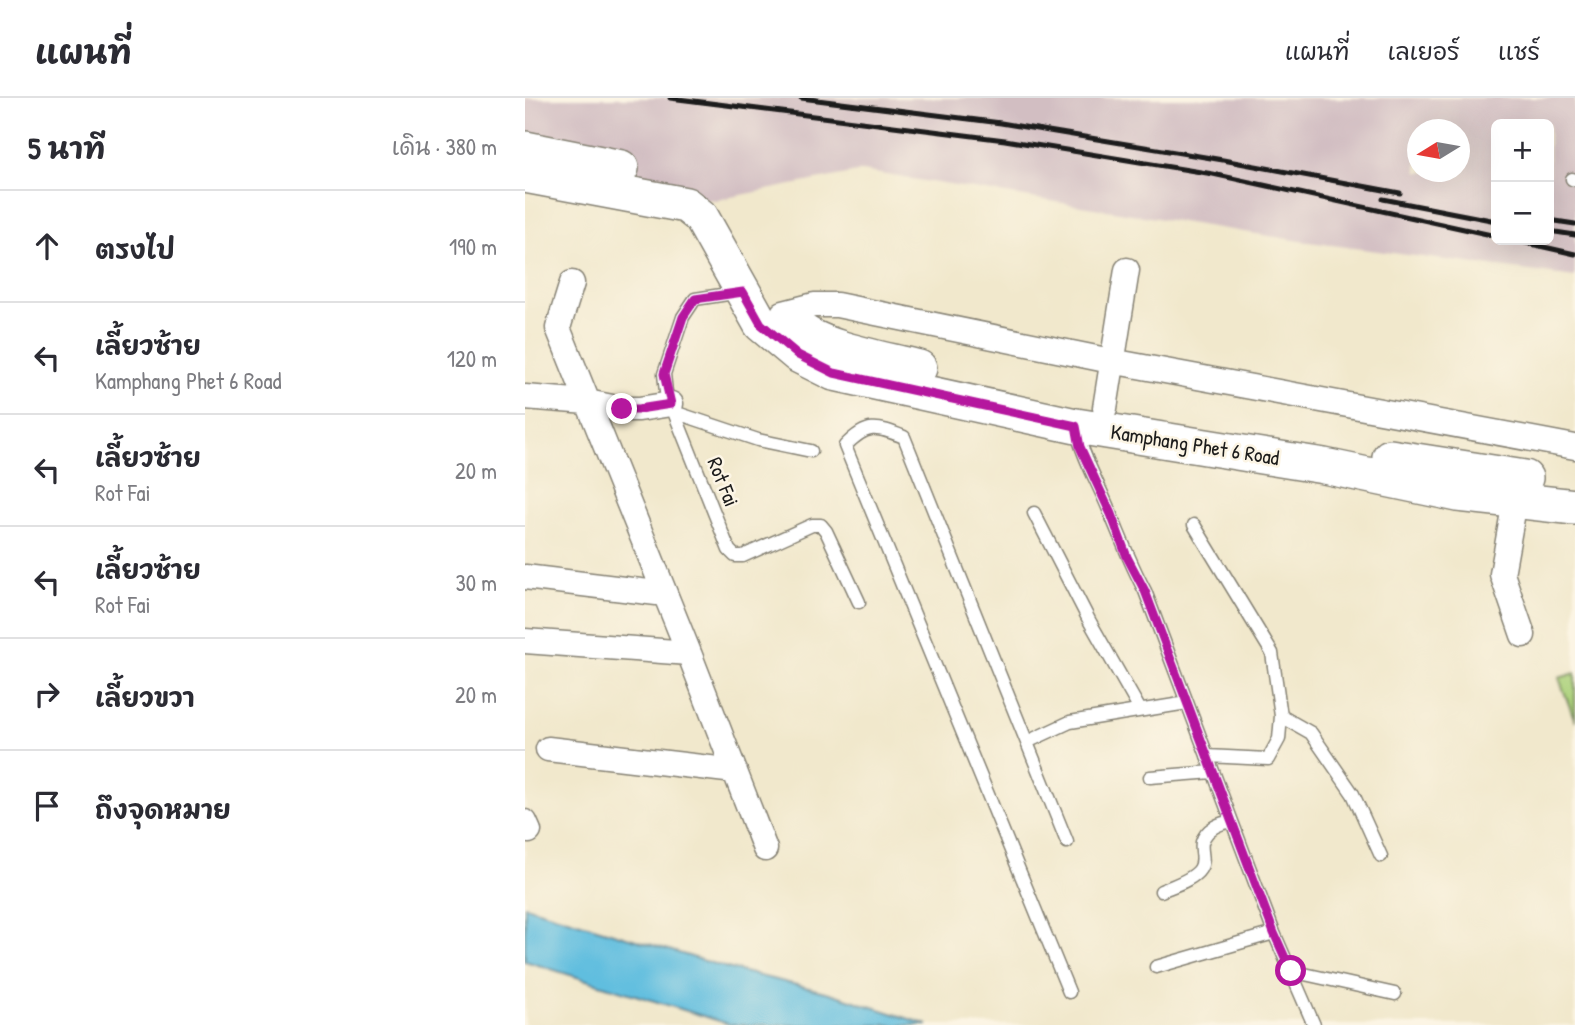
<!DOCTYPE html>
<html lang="th">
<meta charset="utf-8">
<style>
:root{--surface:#fff;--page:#f2f2f3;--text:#2b2b33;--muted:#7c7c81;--line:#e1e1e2}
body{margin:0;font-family:"Patrick Hand","Playpen Sans Thai",sans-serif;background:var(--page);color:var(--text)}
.controls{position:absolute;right:21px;top:21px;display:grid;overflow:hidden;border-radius:10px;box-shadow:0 7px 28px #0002}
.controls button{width:63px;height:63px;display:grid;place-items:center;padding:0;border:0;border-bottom:2px solid var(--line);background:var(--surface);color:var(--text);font:35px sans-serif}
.compass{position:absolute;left:882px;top:21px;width:63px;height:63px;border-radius:50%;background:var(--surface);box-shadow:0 7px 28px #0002;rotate:259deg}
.stop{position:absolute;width:21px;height:21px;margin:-16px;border:5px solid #b5179e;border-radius:50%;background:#fff}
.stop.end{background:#b5179e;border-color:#fff;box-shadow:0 2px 7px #0008}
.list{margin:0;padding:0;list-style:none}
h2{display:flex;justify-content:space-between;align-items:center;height:91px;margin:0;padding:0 28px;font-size:30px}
h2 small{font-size:23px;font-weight:400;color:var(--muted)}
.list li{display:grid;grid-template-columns:46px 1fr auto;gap:21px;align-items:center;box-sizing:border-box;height:112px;padding:0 28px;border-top:2px solid var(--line)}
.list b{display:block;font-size:26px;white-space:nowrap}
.list p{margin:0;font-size:23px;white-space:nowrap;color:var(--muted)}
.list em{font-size:23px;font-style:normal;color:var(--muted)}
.icon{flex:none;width:38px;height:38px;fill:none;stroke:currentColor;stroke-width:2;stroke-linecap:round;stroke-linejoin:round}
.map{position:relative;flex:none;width:1050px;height:927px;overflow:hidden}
header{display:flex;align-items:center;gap:42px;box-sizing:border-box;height:98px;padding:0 35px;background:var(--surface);border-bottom:2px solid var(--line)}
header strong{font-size:33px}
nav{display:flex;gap:38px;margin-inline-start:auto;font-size:24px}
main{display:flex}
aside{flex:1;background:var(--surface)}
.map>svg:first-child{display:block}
.industrial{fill:#d2bec2;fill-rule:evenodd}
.green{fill:#acd17b;stroke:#64764c;stroke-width:2}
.water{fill:#61bedf;stroke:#3e6d7e;stroke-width:2}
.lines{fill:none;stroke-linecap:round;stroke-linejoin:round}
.lane-casing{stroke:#868274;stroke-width:15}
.street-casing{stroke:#868274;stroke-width:27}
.secondary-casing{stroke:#868274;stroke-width:38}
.lane{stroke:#fff;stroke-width:12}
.street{stroke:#fff;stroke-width:24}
.secondary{stroke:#fff;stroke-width:35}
.rail{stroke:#1c1c1c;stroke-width:5}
.route{stroke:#b5179e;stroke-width:9}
.labels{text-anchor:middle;stroke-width:5;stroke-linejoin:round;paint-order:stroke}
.street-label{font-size:21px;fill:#1c1c1c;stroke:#fcf5e5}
</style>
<header>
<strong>แผนที่</strong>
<nav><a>แผนที่</a><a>เลเยอร์</a><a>แชร์</a></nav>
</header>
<main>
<aside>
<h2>5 นาที<small>เดิน · 380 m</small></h2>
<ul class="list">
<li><svg class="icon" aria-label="ahead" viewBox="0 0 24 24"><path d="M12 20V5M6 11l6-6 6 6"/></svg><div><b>ตรงไป</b></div><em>190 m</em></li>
<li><svg class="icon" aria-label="left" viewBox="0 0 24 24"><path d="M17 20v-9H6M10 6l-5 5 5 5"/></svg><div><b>เลี้ยวซ้าย</b><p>Kamphang Phet 6 Road</p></div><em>120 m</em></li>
<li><svg class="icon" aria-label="left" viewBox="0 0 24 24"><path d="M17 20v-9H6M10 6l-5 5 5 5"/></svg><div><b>เลี้ยวซ้าย</b><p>Rot Fai</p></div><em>20 m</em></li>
<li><svg class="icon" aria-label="left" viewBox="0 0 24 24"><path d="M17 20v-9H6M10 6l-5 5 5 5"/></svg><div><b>เลี้ยวซ้าย</b><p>Rot Fai</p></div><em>30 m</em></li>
<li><svg class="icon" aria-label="right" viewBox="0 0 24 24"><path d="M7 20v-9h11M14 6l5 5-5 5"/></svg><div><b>เลี้ยวขวา</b></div><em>20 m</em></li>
<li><svg class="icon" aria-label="arrive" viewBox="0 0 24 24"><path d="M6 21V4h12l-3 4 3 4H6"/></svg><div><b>ถึงจุดหมาย</b></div></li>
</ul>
</aside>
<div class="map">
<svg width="1050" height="927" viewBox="0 0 1050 927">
<rect width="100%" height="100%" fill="#fcf5e5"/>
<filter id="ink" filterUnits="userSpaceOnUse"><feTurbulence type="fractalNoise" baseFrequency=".0143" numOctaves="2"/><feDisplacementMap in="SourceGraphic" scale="14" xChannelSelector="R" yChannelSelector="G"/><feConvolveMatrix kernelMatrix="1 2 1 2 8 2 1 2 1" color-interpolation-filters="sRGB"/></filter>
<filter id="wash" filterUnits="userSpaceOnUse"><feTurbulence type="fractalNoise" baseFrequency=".00686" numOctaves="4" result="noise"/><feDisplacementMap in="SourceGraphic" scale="28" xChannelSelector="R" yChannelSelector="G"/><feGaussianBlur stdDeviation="1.57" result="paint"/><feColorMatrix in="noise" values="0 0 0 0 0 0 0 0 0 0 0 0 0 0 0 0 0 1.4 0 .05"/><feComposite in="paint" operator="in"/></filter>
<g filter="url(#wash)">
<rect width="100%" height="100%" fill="#f1e8cc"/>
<!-- industrial -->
<path class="industrial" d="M0 0H1050V179L776 143 337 73 191 102 75 95 0 85ZM971 26H1024V142H971ZM892 32H934V74H892Z"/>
<!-- green -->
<path class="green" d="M1050 575V623L1034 580Z"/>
<!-- water -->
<path class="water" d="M0 808 206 871 305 895 403 927H207L0 863Z"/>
</g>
<g filter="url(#ink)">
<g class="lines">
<!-- lane casing -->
<g class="lane-casing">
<path id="lane" d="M1047 81 1050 82
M216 194 170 201 158 219 139 276 141 294 204 452 210 458H218L287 427H296L301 433 334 504
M149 314 233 342 286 353
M551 330C558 361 575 388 586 417 597 443 606 467 620 493L749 835 789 927
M509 415 565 524 615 612
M669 427 747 555 756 618 754 641 743 661 682 658
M756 618 786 635 828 696 856 758
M502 644 545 624 662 605
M625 679 688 674
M542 744 379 339C351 328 342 325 320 348L544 894
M636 793C647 788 668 782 675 771 681 762 675 754 677 744 681 731 695 724 707 724
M631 869 749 835
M766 873 870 896"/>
</g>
<!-- street casing -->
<g class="street-casing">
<path id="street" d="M47 185 33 230 164 555 240 751
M258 215 289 207H312L586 263 1050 349
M0 299 62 304 97 311H114L146 306
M580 310 602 172
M990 403 977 476 998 537
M0 479 140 496
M0 543 164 555
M23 651 210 673
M0 724 4 733"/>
</g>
<!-- secondary casing -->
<g class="secondary-casing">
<path id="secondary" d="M0 51 96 70
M0 77 161 107 176 119 236 226 273 257 309 275 551 328 799 368 933 396 1050 409
M270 227C294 251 360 261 394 270
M865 359 1000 380"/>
</g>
<!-- lane -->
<use href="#lane" class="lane"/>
<!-- street -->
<use href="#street" class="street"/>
<!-- secondary -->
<use href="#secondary" class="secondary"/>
<!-- rail -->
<path class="rail" d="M145 0 480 42 688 76 971 138
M276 0 476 25 698 62 875 95
M858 101 971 123
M1024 122 1050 126
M1024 133 1050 137
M988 142 1050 156"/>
</g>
</g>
<g class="lines" filter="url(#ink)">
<!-- route -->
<path class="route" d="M97 311H114L146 306 139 276 158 219 170 201 218 194 236 226 273 257 309 275 551 328 555 349 586 416 602 459 620 493 749 835 766 873"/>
</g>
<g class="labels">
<!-- street labels -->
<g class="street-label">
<text transform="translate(670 347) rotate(9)" y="7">Kamphang Phet 6 Road</text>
<text transform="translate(198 384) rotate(68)" y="7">Rot Fai</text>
</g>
</g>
</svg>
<div class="controls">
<button>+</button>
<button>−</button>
</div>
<svg class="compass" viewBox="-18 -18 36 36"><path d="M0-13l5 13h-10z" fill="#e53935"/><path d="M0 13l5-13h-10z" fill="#7c7c81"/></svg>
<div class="stop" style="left:766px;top:873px"></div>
<div class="stop end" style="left:97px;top:311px"></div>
</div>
</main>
